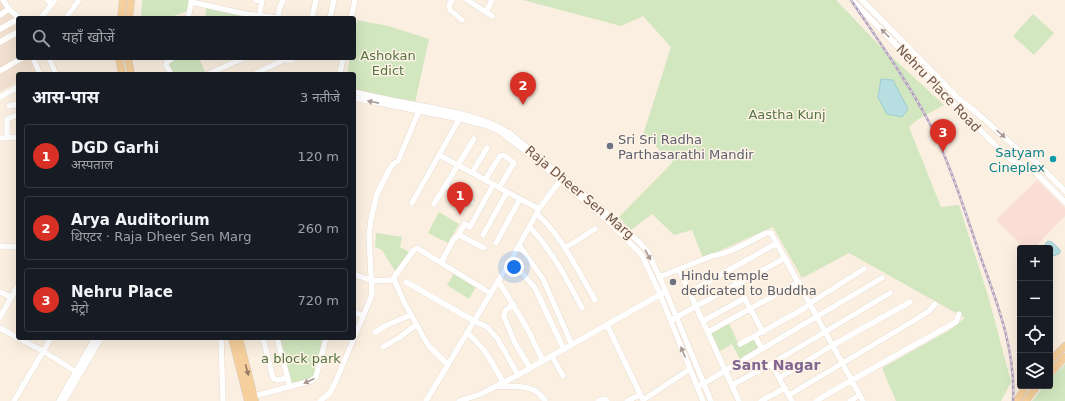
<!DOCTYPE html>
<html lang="hi">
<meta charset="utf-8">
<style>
:root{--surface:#171b24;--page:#20242c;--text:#f1f3f6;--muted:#9ea1a6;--line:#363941;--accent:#d93025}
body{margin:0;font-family:"DejaVu Sans","Noto Sans Devanagari",sans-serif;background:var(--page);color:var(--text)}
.controls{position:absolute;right:12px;bottom:12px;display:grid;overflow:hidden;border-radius:4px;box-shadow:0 4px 16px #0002}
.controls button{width:36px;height:36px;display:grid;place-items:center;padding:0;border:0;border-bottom:1px solid var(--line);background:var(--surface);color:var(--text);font:20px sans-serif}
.you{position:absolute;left:514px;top:267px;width:14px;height:14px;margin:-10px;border:3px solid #fff;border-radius:50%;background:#1a73e8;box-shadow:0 0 0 6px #1a73e833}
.badge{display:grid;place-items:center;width:26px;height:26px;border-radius:50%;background:var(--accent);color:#fff;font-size:13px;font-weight:700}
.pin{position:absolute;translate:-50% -33px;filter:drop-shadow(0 1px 2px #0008)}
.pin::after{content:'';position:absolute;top:21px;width:14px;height:12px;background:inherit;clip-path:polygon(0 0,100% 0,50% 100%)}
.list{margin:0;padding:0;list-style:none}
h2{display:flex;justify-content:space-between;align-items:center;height:52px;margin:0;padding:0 16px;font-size:17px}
h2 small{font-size:13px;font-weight:400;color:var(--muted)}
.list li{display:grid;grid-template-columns:26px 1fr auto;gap:12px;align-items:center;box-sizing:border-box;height:64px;margin:0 8px 8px;padding:0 8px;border:1px solid var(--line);border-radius:4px}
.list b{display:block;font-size:15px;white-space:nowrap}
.list p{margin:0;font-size:13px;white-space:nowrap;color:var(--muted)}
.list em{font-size:13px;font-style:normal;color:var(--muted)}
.icon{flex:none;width:22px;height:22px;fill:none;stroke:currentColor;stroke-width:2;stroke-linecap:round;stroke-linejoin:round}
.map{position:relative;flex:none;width:1065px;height:401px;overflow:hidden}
.search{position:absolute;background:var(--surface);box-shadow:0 4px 16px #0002;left:16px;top:16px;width:340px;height:44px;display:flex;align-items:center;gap:10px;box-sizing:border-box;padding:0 14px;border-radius:4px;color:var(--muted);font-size:15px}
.panel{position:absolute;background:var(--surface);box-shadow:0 4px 16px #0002;left:16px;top:72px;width:340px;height:268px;border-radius:4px}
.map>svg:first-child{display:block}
.residential{fill:#f1e0cf}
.commercial{fill:#faded5}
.green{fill:#d2e6c0}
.water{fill:#b7dee1;stroke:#9ecdd2}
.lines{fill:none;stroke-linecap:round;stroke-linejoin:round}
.minor-casing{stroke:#ddcbbd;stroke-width:6}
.major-casing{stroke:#d7cfcc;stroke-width:8}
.minor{stroke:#fff;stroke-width:5.5}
.major{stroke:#f5cf9c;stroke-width:7}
.rail-casing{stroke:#b1a1c1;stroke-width:2.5}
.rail{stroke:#fef3e6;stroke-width:1;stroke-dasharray:3;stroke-linecap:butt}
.oneway{fill:#a99992}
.oneway2{fill:#977a63}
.worship-dot{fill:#6b7280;stroke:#fef3e6;stroke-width:1.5}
.culture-dot{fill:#0f9aa8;stroke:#fef3e6;stroke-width:1.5}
.labels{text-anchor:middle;stroke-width:3;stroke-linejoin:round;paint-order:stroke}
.park-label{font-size:13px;fill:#547442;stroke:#fef3e6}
.street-label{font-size:13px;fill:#6f554a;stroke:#fef3e6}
.worship-label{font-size:13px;fill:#5b616d;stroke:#fef3e6;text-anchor:start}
.culture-label{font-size:13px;fill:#0d838f;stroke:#fef3e6;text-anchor:end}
.neighbourhood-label{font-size:14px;font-weight:bold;fill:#816692;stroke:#fef3e6}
</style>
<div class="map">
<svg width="1065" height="401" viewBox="0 0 1065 401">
<rect width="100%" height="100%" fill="#faefe0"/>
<!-- residential -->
<path class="residential" d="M0 0H6L18 19V58H36L41 72 36 74H18V82L0 92Z"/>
<!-- commercial -->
<path class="commercial" d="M1037 180 1065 208V216L1034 248H1024L996 220Z"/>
<!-- green -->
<path class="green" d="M142 0H192L190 10 168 18H141Z
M523 0H836L880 46 944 105 917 120 909 127 941 207 959 205 989 299 1011 382 1001 401H896L882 368 948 331 965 318 849 253 802 278 773 227 703 258 692 230 674 235 652 214 631 230 619 217 673 162 643 135 671 47 643 16 621 26Z
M207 3 249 12 247 18H205Z
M1033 14 1054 33 1034 55 1013 36Z
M357 20 388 26 429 39 415 103 354 91V74H347L350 58H354V37Z
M179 58H199L206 74H173L167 64Z
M439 212 459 224 448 243 428 233Z
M376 233 402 237 400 247 411 253 397 274 382 250 375 247Z
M455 272 477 285 469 299 447 285Z
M728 321 739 345 755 338 762 349 741 361 732 344 717 353 708 332Z
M277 338H326L316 377 290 387Z
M1065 364V401H1032L1044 386H1050V379Z"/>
<!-- water -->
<path class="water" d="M881 79 893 80 908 109 902 117 887 114 878 98Z
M1048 241 1052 242 1060 250V253L1054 256 1050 252V248H1046L1045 244Z"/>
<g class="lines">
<!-- minor casing -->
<g class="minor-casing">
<path id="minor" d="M3 0 9 9 19 18
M47 0 52 4
M256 0 262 1
M452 0 449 5 450 10 462 20
M467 0 492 16
M852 0 997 147 1011 160 1033 170 1065 202
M862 0 958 98 977 113 1021 152 1035 161 1065 191
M191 2 246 14 278 18
M260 11 262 0
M486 12 492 0
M0 15 9 9
M41 18 55 0
M66 18 79 0
M188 18 192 0
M278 18 279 10 283 0
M312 18 316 0
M330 18 334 0
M351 18 355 0
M0 29 18 19
M0 42 18 32
M33 58 40 74
M49 58 56 74
M0 71 22 58
M171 74 166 65 167 62 172 58
M208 74 244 58
M254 74 284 60H292L294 58
M340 74 343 58
M354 92C375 97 396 101 417 105 450 111 483 116 511 134L614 219 641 244 648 252 666 292 711 401
M0 97 18 87
M354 98 460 119 485 125 499 131 529 154 610 223 642 255 660 294 703 401
M9 106 18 104
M0 138 18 137
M7 138V119L18 115
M439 155 539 209
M472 173 487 148
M485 180 500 156 503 155 512 161 514 163 499 188
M445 186 472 202
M412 203 461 116
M434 204 474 139
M537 214C563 237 577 270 595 300
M530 227C552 251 567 279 582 308
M458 235 465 224 470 227 493 185
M483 235 507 192
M496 243 520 199
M519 245 543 279 572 345
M0 246 18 247
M565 248 595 229
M511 260 535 288 564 350
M441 263 453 240 458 235 463 237 484 248
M679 269 739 401
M729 270 763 332
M354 274 372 281 392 280 414 250 417 248 490 293
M659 277 712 256C731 253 749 242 766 233H771L863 401
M394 279 404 302 428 345 448 365
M498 280 527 328 543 361
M406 282 474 321 487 327 497 338 518 375
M0 292 11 297
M690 292 777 243
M514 305C508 308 503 310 504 317L515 343 530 368
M354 312 363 316
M0 317 18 286
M673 319 785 258
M703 321 745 298
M607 325 643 400 690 369
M0 328 18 338
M375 332 387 325 411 315
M467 332C485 349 491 360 503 382
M708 332 799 282
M755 336 762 349
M18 338 43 351 78 373
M221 338 223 401
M263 338 273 378 277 380 287 378
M277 338 290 387
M740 344 805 308 810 303 864 269
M383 347 400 337 416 325
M552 356 563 376
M771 364 792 401
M779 378 833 345 910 302
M701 385 882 278
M732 385 771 364 890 293
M497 386C516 387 534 383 545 401
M789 395 915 320 929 311 935 304
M254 396 311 381 316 377 326 338
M14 401 51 338
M59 401 95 338
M64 401 101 338
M320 401 330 393 335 383 372 295 369 236 371 219 377 194 389 170 393 164 398 161 419 111
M426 401 511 260 539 209 561 179
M459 401 481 394 518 375 663 293
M598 401 605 399 607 401
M627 401 640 395
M761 401 785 388
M816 401 852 380 956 322 959 314
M850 401 860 395"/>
</g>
<!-- major casing -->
<g class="major-casing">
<path id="major" d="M121 18 123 0
M129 18 131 0
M119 58 122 74
M128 58 131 74
M232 338 248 401
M239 338 255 401
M1050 361 1065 346
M1050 373 1065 357
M1017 401 1026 386
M1026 401 1037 386"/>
</g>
<!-- minor -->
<use href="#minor" class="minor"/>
<!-- major -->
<use href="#major" class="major"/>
<!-- rail casing -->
<g class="rail-casing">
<path id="rail" d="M851 0C878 40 906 79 929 122 951 165 966 215 982 261 998 305 1016 352 1013 401"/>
</g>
<!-- rail -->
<use href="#rail" class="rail"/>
</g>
<!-- one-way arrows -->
<defs><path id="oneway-solid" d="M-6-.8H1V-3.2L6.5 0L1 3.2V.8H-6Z"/></defs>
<g class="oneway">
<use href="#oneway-solid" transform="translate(885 33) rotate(-135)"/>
<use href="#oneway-solid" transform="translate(373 102) rotate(-169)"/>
<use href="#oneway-solid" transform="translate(1001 134) rotate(42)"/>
<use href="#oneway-solid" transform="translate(648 255) rotate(61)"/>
<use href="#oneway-solid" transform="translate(683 352) rotate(-112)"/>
<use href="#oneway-solid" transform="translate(309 381) rotate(155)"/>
</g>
<use class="oneway2" href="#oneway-solid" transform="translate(247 370) rotate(75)"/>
<!-- markers -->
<g class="worship-dot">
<circle cx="610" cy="146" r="4"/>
<circle cx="673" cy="282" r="4"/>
</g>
<circle class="culture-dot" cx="1053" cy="159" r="4"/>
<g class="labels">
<!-- park labels -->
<g class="park-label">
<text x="388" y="60">Ashokan<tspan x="388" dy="15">Edict</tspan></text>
<text x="787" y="119">Aastha Kunj</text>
<text x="301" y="363">a block park</text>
</g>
<!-- street labels -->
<g class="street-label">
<text transform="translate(939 88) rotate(46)" y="5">Nehru Place Road</text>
<text transform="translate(580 192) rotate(40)" y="5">Raja Dheer Sen Marg</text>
</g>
<!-- worship labels -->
<g class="worship-label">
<text x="618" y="144">Sri Sri Radha<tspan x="618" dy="15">Parthasarathi Mandir</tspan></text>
<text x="681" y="280">Hindu temple<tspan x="681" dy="15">dedicated to Buddha</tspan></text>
</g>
<!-- culture labels -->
<g class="culture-label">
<text x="1045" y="157">Satyam<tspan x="1045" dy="15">Cineplex</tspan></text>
</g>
<!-- neighbourhood labels -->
<g class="neighbourhood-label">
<text x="776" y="370">Sant Nagar</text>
</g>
</g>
</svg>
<div class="controls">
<button>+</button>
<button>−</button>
<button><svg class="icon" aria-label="locate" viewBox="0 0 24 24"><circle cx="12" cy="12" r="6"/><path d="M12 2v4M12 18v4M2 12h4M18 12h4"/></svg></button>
<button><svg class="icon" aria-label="layers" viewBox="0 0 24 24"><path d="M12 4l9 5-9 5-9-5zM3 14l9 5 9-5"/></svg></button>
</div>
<div class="you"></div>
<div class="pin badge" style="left:460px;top:215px">1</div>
<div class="pin badge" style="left:523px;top:105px">2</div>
<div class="pin badge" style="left:943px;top:152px">3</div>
<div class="search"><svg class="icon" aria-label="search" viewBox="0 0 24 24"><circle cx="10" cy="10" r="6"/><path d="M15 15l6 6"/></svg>यहाँ खोजें</div>
<section class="panel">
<h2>आस-पास<small>3 नतीजे</small></h2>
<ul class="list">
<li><span class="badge">1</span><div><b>DGD Garhi</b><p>अस्पताल</p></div><em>120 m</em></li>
<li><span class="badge">2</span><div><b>Arya Auditorium</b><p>थिएटर · Raja Dheer Sen Marg</p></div><em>260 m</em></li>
<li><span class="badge">3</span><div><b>Nehru Place</b><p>मेट्रो</p></div><em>720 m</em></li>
</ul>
</section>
</div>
